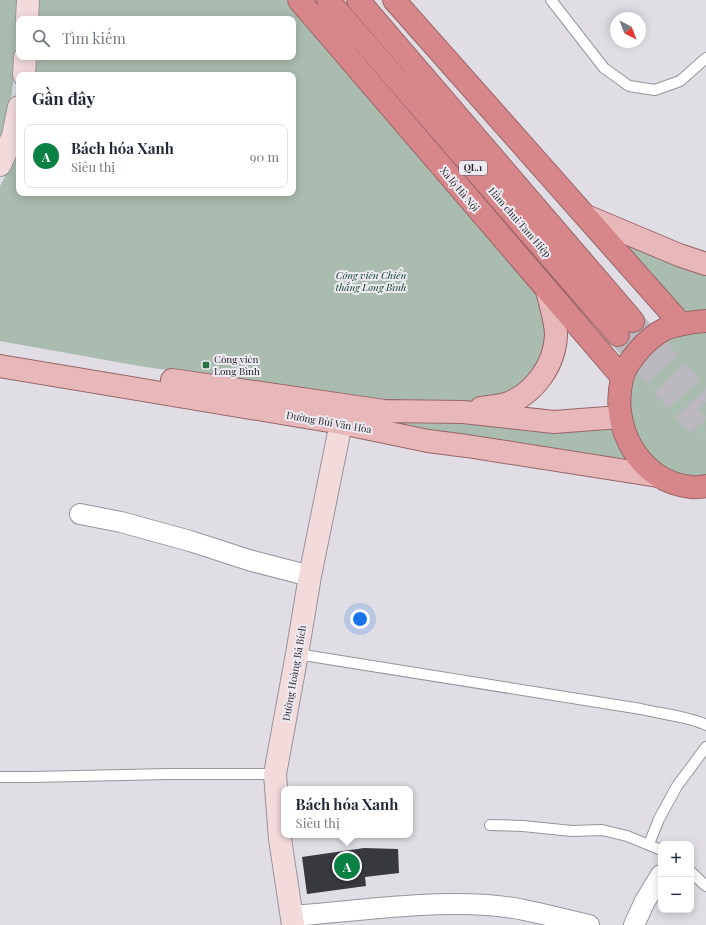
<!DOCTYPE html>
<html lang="vi">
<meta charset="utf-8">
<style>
:root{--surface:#fff;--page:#f2f2f3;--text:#1f2937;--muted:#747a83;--line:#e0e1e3;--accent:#0b8043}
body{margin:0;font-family:"Playfair Display",serif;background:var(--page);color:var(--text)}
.controls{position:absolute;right:12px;bottom:12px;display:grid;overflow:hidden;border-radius:8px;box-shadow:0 2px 10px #0003}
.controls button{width:36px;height:36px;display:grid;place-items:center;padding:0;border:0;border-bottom:1px solid var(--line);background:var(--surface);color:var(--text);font:20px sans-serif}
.compass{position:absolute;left:610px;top:12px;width:36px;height:36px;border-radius:50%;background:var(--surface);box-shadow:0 2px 10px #0003;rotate:138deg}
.you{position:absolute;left:360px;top:619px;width:14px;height:14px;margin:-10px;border:3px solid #fff;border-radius:50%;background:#1a73e8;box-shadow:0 0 0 6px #1a73e833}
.badge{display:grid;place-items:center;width:26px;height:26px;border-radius:50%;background:var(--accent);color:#fff;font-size:13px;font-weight:700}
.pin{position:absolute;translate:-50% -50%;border:2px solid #fff;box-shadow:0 1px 4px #0006}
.popup{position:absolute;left:281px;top:786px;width:132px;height:52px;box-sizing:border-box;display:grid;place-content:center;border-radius:8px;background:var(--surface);filter:drop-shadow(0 1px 3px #0005);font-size:13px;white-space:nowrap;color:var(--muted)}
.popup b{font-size:15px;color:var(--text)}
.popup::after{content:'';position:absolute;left:50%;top:100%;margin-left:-8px;border:8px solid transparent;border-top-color:var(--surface)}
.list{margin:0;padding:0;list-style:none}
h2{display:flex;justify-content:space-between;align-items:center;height:52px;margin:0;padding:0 16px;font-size:17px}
h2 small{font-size:13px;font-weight:400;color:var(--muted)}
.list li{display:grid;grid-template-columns:26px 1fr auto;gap:12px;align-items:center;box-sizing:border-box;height:64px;margin:0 8px 8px;padding:0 8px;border:1px solid var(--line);border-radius:8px}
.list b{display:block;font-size:15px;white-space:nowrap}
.list p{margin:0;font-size:13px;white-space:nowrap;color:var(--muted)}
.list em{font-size:13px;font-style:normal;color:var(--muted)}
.icon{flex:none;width:22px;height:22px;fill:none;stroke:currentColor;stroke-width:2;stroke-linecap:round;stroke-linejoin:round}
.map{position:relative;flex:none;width:706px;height:925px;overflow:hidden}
.search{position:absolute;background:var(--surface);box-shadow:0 2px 10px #0003;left:16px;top:16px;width:280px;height:44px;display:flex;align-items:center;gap:10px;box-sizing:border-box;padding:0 14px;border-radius:8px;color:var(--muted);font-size:15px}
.panel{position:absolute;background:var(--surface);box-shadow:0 2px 10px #0003;left:16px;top:72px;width:280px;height:124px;border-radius:8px}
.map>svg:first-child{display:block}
.green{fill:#aabbaf}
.building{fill:#38383f}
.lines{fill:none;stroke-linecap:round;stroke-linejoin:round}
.highway-tunnel{stroke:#bbb8bf;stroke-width:22;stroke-dasharray:22 11;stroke-linecap:butt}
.lane-casing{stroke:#97949c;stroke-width:12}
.street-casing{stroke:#97949c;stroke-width:22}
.secondary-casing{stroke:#97949c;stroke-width:24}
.primary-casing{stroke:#996568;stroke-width:24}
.highway-casing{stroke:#996568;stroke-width:24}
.lane{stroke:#fff;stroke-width:10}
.street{stroke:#fff;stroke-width:20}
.secondary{stroke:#f3dbdc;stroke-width:22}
.primary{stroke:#e7b7b9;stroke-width:22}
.highway{stroke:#d7878a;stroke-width:22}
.poi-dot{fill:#277341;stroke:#edeaf2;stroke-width:1.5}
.labels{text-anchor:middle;stroke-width:4;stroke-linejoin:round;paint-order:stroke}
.shield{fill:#edeaf2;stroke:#626165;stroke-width:1}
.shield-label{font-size:9px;font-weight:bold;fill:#272629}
.street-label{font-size:10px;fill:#272629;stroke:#edeaf2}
.park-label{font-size:10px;font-style:italic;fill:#0e4024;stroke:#edeaf2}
.poi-label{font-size:10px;fill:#272629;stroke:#edeaf2;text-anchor:start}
</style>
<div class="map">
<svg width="706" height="925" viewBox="0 0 706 925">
<rect width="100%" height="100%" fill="#e0dde5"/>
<!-- green -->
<path class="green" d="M0 0H18C15 46 17 97 0 140Z
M38 0H286L544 301 546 355 525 386 480 403 388 402 139 366 0 341V186L12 163 19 147V193H293V75H34L35 57H293V19H37Z
M615 234 706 271V310L685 313Z
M706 331V477C701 477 695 478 691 477 632 468 609 398 649 355 657 346 667 337 679 334 687 332 697 332 706 331Z
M359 418 612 428 618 445 628 461C538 445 448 434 359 418Z"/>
<!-- building -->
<path class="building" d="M364 848 398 849 399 873 365 877 366 886 307 894 302 857Z"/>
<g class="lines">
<!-- highway-tunnel -->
<path class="highway-tunnel" d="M633 321 706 402
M618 335 706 435"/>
<!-- lane casing -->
<g class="lane-casing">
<path id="lane" d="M551 0 604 68 629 86 655 90 680 81 706 58
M297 654 641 709C657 713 695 718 706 725
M0 777H33L169 774H275
M490 825 523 826 572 831 602 830 627 836 661 850
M649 844 659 819 677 786 706 747
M691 872 706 886"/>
</g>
<!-- street casing -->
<g class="street-casing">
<path id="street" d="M80 514 121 522 190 541 252 561 310 576
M292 916C357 911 423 901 487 905 522 907 556 918 589 925
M634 925 645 901 661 875"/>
</g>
<!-- secondary casing -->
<g class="secondary-casing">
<path id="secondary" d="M27 19 28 0
M24 75 25 57
M0 165 13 136 19 107
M293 925 280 839 275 774 297 654 310 576 341 423"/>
</g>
<!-- primary casing -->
<g class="primary-casing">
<path id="primary" d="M586 216 679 255 706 264
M0 366 341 423 428 441 467 446 658 476
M172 380 384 411 463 412 554 422 620 417
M481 408C490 407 498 406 506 404 534 394 555 365 556 335 556 321 550 304 547 290"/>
</g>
<!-- highway casing -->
<g class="highway-casing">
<path id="highway" d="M299 0 622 377
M328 0 618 335
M358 0 633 321
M394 0 681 324
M706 321C692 322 678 324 665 329 655 334 646 342 639 350 632 358 624 369 622 379 610 426 639 482 691 487 696 488 701 487 706 486"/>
</g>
<!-- lane -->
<use href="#lane" class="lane"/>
<!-- street -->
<use href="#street" class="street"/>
<!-- secondary -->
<use href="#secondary" class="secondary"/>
<!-- primary -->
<use href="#primary" class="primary"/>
<!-- highway -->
<use href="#highway" class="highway"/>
</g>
<!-- markers -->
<rect class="poi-dot" x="202" y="361" width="8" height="8" rx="2"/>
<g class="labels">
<!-- shield labels -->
<rect class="shield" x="459" y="161" width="28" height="14" rx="3"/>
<g class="shield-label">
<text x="473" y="171">QL.1</text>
</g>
<!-- street labels -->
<g class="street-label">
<text transform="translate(460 189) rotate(50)" y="4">Xa lộ Hà Nội</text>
<text transform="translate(520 222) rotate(49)" y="4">Hầm chui Tam Hiệp</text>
<text transform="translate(329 422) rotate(10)" y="4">Đường Bùi Văn Hòa</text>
<text transform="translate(294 673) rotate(-80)" y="4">Đường Hoàng Bá Bích</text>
</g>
<!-- park labels -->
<g class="park-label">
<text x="371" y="279">Công viên Chiến<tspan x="371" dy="12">thắng Long Bình</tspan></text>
</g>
<!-- poi labels -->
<g class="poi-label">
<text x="214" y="363">Công viên<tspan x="214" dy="12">Long Bình</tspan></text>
</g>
</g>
</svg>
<div class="controls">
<button>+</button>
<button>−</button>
</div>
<svg class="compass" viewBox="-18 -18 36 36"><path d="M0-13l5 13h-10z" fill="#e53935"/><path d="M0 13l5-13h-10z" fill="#747a83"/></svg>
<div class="you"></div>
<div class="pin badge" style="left:347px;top:866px">A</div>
<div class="popup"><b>Bách hóa Xanh</b>Siêu thị</div>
<div class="search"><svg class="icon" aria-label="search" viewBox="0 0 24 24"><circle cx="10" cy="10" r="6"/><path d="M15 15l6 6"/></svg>Tìm kiếm</div>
<section class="panel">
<h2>Gần đây<small></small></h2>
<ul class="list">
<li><span class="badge">A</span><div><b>Bách hóa Xanh</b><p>Siêu thị</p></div><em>90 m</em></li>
</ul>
</section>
</div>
